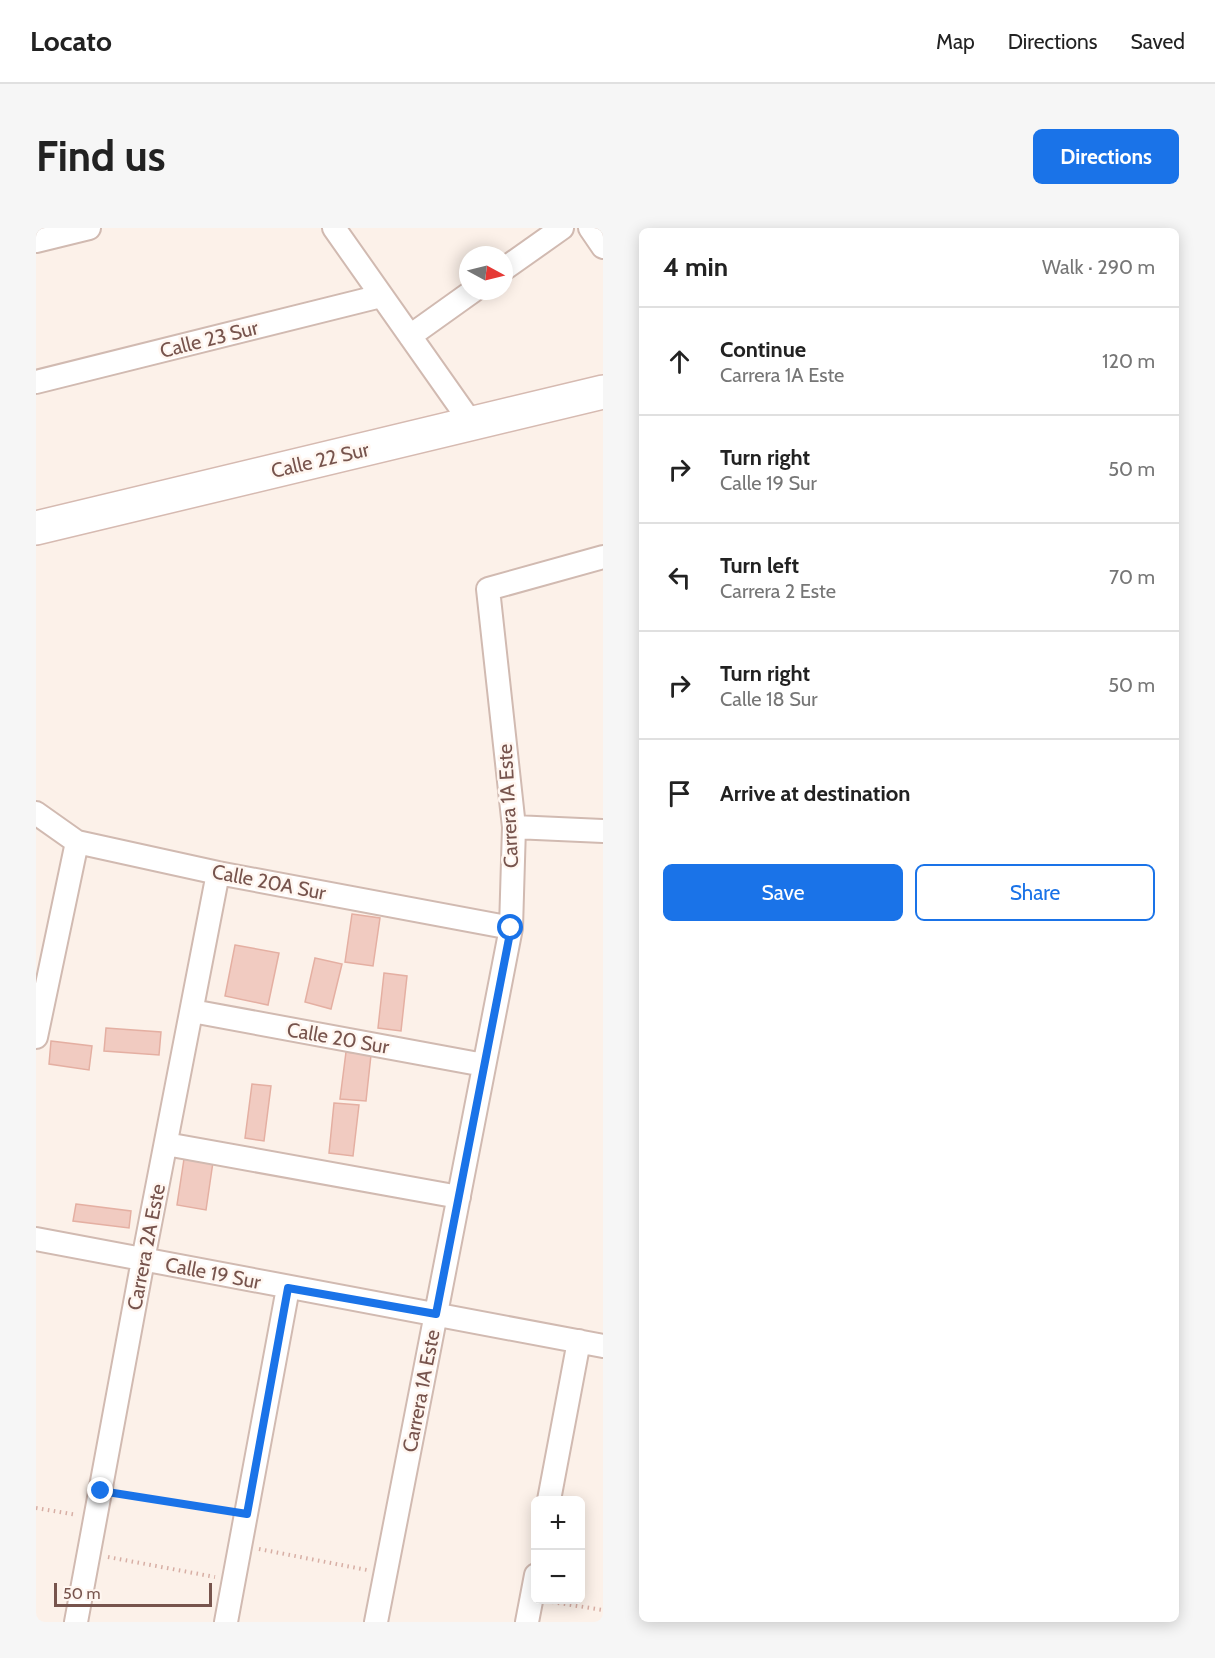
<!DOCTYPE html>
<meta charset="utf-8">
<style>
:root{--surface:#fff;--page:#f6f6f6;--text:#222;--muted:#767676;--line:#e0e0e0;--accent:#1a73e8}
body{margin:0;font-family:Cabin,sans-serif;background:var(--page);color:var(--text)}
.controls{position:absolute;right:18px;bottom:18px;display:grid;overflow:hidden;border-radius:9px;box-shadow:0 3px 15px #0003}
.controls button{width:54px;height:54px;display:grid;place-items:center;padding:0;border:0;border-bottom:2px solid var(--line);background:var(--surface);color:var(--text);font:30px sans-serif}
.compass{position:absolute;left:423px;top:18px;width:54px;height:54px;border-radius:50%;background:var(--surface);box-shadow:0 3px 15px #0003;rotate:97deg}
.scale{position:absolute;left:18px;bottom:15px;width:158px;box-sizing:border-box;padding-left:6px;border:3px solid #77544d;border-top:0;font-size:16px;line-height:21px;white-space:nowrap;color:#77544d;-webkit-text-stroke:4px #fff6f0;paint-order:stroke}
.stop{position:absolute;width:18px;height:18px;margin:-14px;border:4px solid #1a73e8;border-radius:50%;background:#fff}
.stop.end{background:#1a73e8;border-color:#fff;box-shadow:0 2px 6px #0008}
.list{margin:0;padding:0;list-style:none}
h2{display:flex;justify-content:space-between;align-items:center;height:78px;margin:0;padding:0 24px;font-size:26px}
h2 small{font-size:20px;font-weight:400;color:var(--muted)}
.list li{display:grid;grid-template-columns:39px 1fr auto;gap:18px;align-items:center;box-sizing:border-box;height:108px;padding:0 24px;border-top:2px solid var(--line)}
.list b{display:block;font-size:22px;white-space:nowrap}
.list p{margin:0;font-size:20px;white-space:nowrap;color:var(--muted)}
.list em{font-size:20px;font-style:normal;color:var(--muted)}
.actions{display:flex;gap:12px;padding:18px 24px}
.actions a{flex:1;padding:14px 0;border:2px solid var(--accent);border-radius:9px;text-align:center;font-size:21px;color:var(--accent)}
.actions .main{background:var(--accent);color:#fff}
.icon{flex:none;width:33px;height:33px;fill:none;stroke:currentColor;stroke-width:2;stroke-linecap:round;stroke-linejoin:round}
.map{position:relative;flex:none;width:567px;height:1394px;overflow:hidden;border-radius:9px}
header{display:flex;align-items:center;gap:36px;box-sizing:border-box;height:84px;padding:0 30px;background:var(--surface);border-bottom:2px solid var(--line)}
header strong{font-size:28px}
nav{display:flex;gap:33px;margin-inline-start:auto;font-size:21px}
.intro{display:flex;align-items:center;justify-content:space-between;box-sizing:border-box;height:144px;padding:0 36px}
h1{margin:0;font-size:42px}
.button{padding:15px 27px;border-radius:9px;background:var(--accent);color:#fff;font-size:21px;font-weight:700}
main{display:flex;gap:36px;padding:0 36px}
aside{flex:1;background:var(--surface);border-radius:9px;box-shadow:0 3px 15px #0003}
.map>svg:first-child{display:block}
.building{fill:#f1cbc1;stroke:#e4afa2;stroke-width:1.5}
.lines{fill:none;stroke-linecap:round;stroke-linejoin:round}
.street-casing{stroke:#d1bab1;stroke-width:26}
.secondary-casing{stroke:#d6bab1;stroke-width:36}
.path{stroke:#d7aea4;stroke-width:4;stroke-dasharray:1.5 4.5;stroke-linecap:butt}
.street{stroke:#fff;stroke-width:22}
.secondary{stroke:#fff;stroke-width:33}
.route{stroke:#1a73e8;stroke-width:8}
.labels{text-anchor:middle;stroke-width:5;stroke-linejoin:round;paint-order:stroke}
.street-label{font-size:20px;fill:#77544d;stroke:#fff6f0}
</style>
<header>
<strong>Locato</strong>
<nav><a>Map</a><a>Directions</a><a>Saved</a></nav>
</header>
<div class="intro"><h1>Find us</h1><a class="button">Directions</a></div>
<main>
<div class="map">
<svg width="567" height="1394" viewBox="0 0 567 1394">
<rect width="100%" height="100%" fill="#fcf1e9"/>
<!-- building -->
<path class="building" d="M316 686 344 690 337 738 309 734Z
M199 717 243 725 232 777 189 768Z
M279 730 306 736 295 781 269 774Z
M348 745 371 748 365 803 342 800Z
M70 800 125 804 123 827 68 823Z
M15 813 56 818 53 842 13 836Z
M310 824 335 827 330 873 304 871Z
M216 856 235 858 228 913 209 910Z
M298 875 323 877 317 928 293 925Z
M148 931 177 934 170 982 141 977Z
M40 976 95 983 93 1000 37 993Z"/>
<g class="lines">
<!-- street casing -->
<g class="street-casing">
<path id="street" d="M298 0 436 196
M554 0 567 19
M0 13 53 0
M468 41 526 0
M374 108 437 63
M0 154 345 68
M0 585 41 614 182 645 475 700
M478 599 567 603
M156 783 448 837
M0 809 41 614
M130 916 423 969
M0 1011 567 1118
M513 1272 543 1113
M40 1394 107 1032 182 645
M190 1394 252 1060
M340 1394 475 700 478 599 452 361 567 329
M491 1394 500 1347"/>
</g>
<!-- secondary casing -->
<g class="secondary-casing">
<path id="secondary" d="M0 300 567 164"/>
</g>
<!-- path -->
<path class="path" d="M84 1266 192 1283
M0 1280 41 1287
M223 1321 331 1342
M72 1329 179 1349
M516 1374 567 1382"/>
<!-- street -->
<use href="#street" class="street"/>
<!-- secondary -->
<use href="#secondary" class="secondary"/>
</g>
<g class="lines">
<!-- route -->
<path class="route" d="M65 1263 211 1286 252 1060 400 1086 475 700"/>
</g>
<g class="labels">
<!-- street labels -->
<g class="street-label">
<text transform="translate(173 111) rotate(-14)" y="7">Calle 23 Sur</text>
<text transform="translate(284 232) rotate(-13)" y="7">Calle 22 Sur</text>
<text transform="translate(472 578) rotate(-93)" y="7">Carrera 1A Este</text>
<text transform="translate(233 654) rotate(11)" y="7">Calle 20A Sur</text>
<text transform="translate(302 810) rotate(10)" y="7">Calle 20 Sur</text>
<text transform="translate(110 1019) rotate(-79)" y="7">Carrera 2A Este</text>
<text transform="translate(177 1045) rotate(11)" y="7">Calle 19 Sur</text>
<text transform="translate(385 1163) rotate(-79)" y="7">Carrera 1A Este</text>
</g>
</g>
</svg>
<div class="controls">
<button>+</button>
<button>−</button>
</div>
<svg class="compass" viewBox="-18 -18 36 36"><path d="M0-13l5 13h-10z" fill="#e53935"/><path d="M0 13l5-13h-10z" fill="#767676"/></svg>
<div class="scale">50 m</div>
<div class="stop" style="left:475px;top:700px"></div>
<div class="stop end" style="left:65px;top:1263px"></div>
</div>
<aside>
<h2>4 min<small>Walk · 290 m</small></h2>
<ul class="list">
<li><svg class="icon" aria-label="ahead" viewBox="0 0 24 24"><path d="M12 20V5M6 11l6-6 6 6"/></svg><div><b>Continue</b><p>Carrera 1A Este</p></div><em>120 m</em></li>
<li><svg class="icon" aria-label="right" viewBox="0 0 24 24"><path d="M7 20v-9h11M14 6l5 5-5 5"/></svg><div><b>Turn right</b><p>Calle 19 Sur</p></div><em>50 m</em></li>
<li><svg class="icon" aria-label="left" viewBox="0 0 24 24"><path d="M17 20v-9H6M10 6l-5 5 5 5"/></svg><div><b>Turn left</b><p>Carrera 2 Este</p></div><em>70 m</em></li>
<li><svg class="icon" aria-label="right" viewBox="0 0 24 24"><path d="M7 20v-9h11M14 6l5 5-5 5"/></svg><div><b>Turn right</b><p>Calle 18 Sur</p></div><em>50 m</em></li>
<li><svg class="icon" aria-label="arrive" viewBox="0 0 24 24"><path d="M6 21V4h12l-3 4 3 4H6"/></svg><div><b>Arrive at destination</b></div></li>
</ul>
<div class="actions"><a class="main">Save</a><a>Share</a></div>
</aside>
</main>
